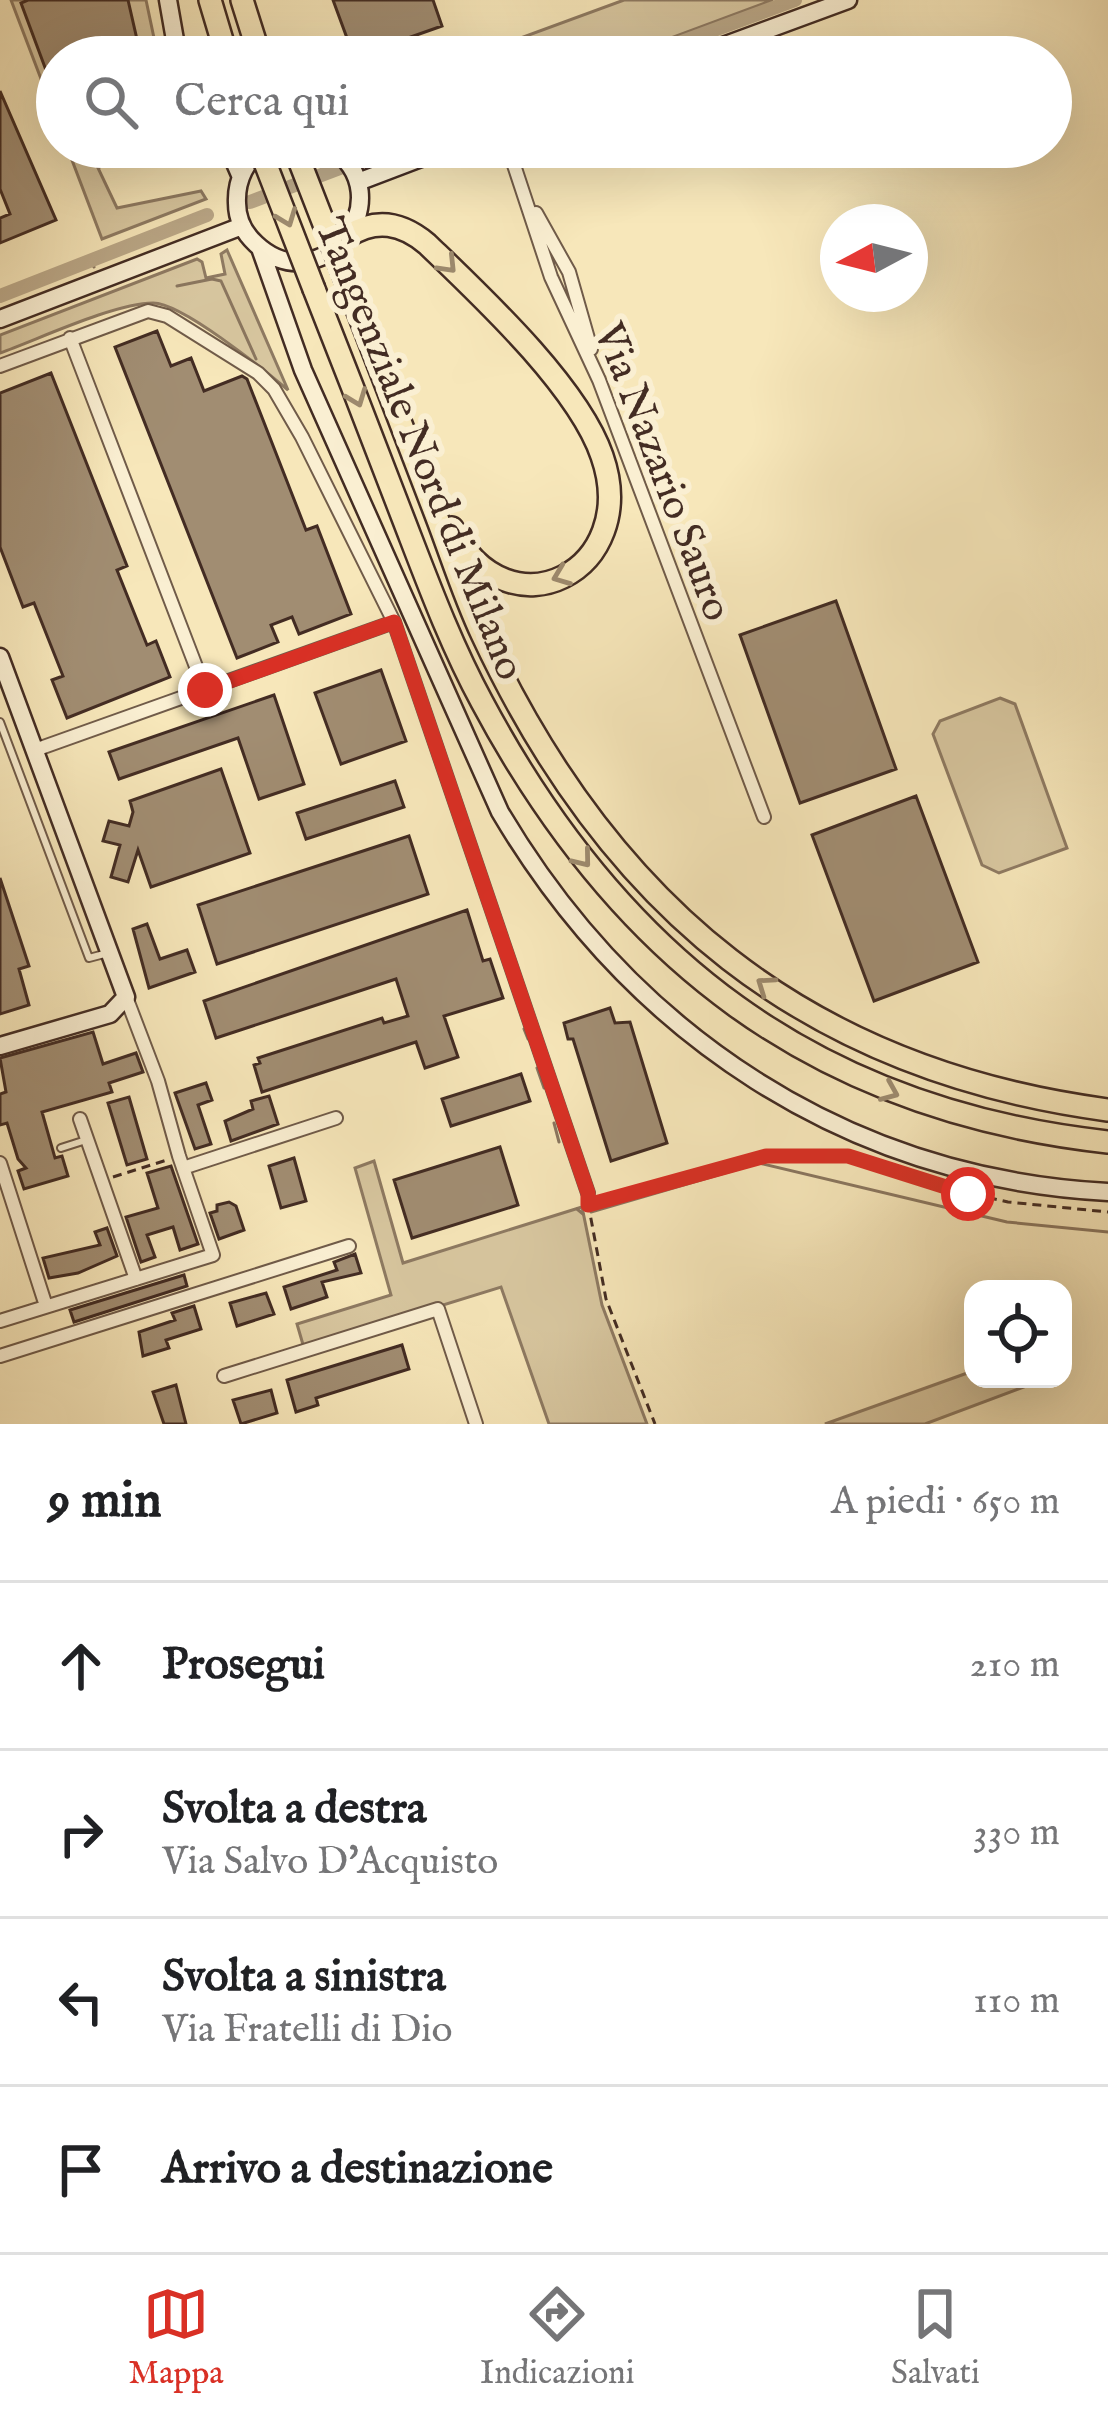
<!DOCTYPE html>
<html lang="it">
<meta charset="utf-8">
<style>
:root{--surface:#fff;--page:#f6f6f6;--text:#202124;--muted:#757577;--line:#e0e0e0;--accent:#d93025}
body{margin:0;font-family:"IM FELL English",serif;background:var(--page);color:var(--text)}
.controls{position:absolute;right:36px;bottom:36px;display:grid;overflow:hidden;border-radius:24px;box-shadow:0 12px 48px #0002}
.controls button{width:108px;height:108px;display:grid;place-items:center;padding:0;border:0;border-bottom:3px solid var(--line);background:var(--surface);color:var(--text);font:60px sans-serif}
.compass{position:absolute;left:820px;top:204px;width:108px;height:108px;border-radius:50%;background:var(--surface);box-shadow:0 12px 48px #0002;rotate:263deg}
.stop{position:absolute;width:36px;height:36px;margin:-27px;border:9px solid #d93025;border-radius:50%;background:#fff}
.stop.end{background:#d93025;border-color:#fff;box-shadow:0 3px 12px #0008}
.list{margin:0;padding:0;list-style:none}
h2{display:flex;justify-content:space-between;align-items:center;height:156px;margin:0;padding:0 48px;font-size:51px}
h2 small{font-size:39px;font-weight:400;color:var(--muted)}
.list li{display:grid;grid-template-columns:78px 1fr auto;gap:36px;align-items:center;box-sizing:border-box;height:168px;padding:0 48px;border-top:3px solid var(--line)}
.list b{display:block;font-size:45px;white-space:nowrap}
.list p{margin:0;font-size:39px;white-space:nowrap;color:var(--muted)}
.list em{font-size:39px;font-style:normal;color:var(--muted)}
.icon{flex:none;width:66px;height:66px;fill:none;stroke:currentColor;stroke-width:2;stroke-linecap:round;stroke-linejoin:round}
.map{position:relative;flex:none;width:1108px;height:1424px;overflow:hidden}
.search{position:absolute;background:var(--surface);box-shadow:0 12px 48px #0002;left:36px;right:36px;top:36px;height:132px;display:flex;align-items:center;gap:30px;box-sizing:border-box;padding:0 42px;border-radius:66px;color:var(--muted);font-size:45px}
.sheet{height:828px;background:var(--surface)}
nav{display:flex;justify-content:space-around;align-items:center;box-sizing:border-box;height:168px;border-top:3px solid var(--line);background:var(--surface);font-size:33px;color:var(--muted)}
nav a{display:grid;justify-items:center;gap:6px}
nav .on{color:var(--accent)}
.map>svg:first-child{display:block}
.green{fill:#d8c7a0;stroke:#8e7a62;stroke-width:3}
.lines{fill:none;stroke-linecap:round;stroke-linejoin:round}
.stream{stroke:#8a765f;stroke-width:3}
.canal{stroke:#baa787;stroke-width:14}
.building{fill:#a18d72;stroke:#432c23;stroke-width:3}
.lane-casing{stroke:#705b49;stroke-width:10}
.street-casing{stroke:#705b49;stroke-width:16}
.secondary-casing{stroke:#432c23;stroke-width:21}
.highway-casing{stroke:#432c23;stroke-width:26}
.path{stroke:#432c23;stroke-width:3;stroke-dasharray:9 6;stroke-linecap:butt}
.lane{stroke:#faefd2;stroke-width:6}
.street{stroke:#faefd2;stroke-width:12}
.secondary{stroke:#faefd2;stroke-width:16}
.highway{stroke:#f7e7ba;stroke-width:21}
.highway-bridge-casing{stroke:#432c23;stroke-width:26;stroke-linecap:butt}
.highway-bridge{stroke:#f7e7ba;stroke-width:21}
.oneway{stroke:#9d8a6e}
.route{stroke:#d93025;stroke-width:15}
.labels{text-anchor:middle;stroke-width:12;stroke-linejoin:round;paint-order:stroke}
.street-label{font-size:42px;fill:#432c23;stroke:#faefd2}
</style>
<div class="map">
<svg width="1108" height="1424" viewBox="0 0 1108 1424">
<rect width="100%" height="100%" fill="#f7e7ba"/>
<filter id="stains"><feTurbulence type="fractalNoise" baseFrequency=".00167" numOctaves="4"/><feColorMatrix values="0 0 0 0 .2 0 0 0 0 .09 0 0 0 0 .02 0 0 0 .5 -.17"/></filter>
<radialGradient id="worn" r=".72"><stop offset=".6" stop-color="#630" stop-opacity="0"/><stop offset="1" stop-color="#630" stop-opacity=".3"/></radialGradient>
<!-- green -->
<path class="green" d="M11 0H146L158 57H57V121Z
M624 0H773L620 57H502L499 46Z
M67 147H142L98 168 117 208 201 191 206 199 102 239Z
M227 250 288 390C263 369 182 303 153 303 115 303 39 339 0 353V335L197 259 202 262 206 278 225 274 221 254Z
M1000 698 1015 704 1067 848 999 873 982 865 933 734 940 721Z
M374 1161 403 1263 582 1207 602 1305 647 1424H549L501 1287 304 1348 297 1324 391 1295 355 1168Z
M973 1371V1379H1045L925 1424H825Z"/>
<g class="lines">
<!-- stream -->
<path class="stream" d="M91 261 94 267
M177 286 212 279 221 281 256 359
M524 1029 528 1039
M537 1068 544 1088
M554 1123 559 1142
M577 1209 583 1214
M591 1212 759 1163 1007 1222 1108 1232"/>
<!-- canal -->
<path class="canal" d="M641 57 795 0
M355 163 397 147
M250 202 340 168
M0 296 207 215"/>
</g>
<!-- building -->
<path class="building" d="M28 0H128L141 57H57L56 97 21 3Z
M333 0H433L442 26 354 57Z
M0 91 56 220 0 243V218L10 214 0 189Z
M157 331 171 366 191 358 204 391 242 376 247 379 306 530 317 526 351 614 299 634 292 617 271 625 278 642 237 658 115 347Z
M51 373 127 566 117 570 147 645 156 641 170 677 67 718 52 680 63 676 34 603 23 607 0 547V393Z
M836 601 896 769 800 803 740 635Z
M381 670 406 741 341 764 315 693Z
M274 695 304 784 259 799 238 738 119 779 109 752Z
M221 769 250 853 151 887 138 850 128 882 111 877 120 845 103 841 109 821 129 826 133 812 130 801Z
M395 781 404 807 306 839 297 813Z
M916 796 978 962 874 1001 812 835Z
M409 836 428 894 217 964 198 905Z
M0 878 29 966 19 969 29 1005 0 1014Z
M467 910 483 961 490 959 503 998 444 1016 458 1057 425 1068 416 1042 262 1092 254 1065 260 1063 258 1058 382 1018 384 1023 408 1016 396 979 216 1038 204 1001Z
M147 924 160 959 187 950 195 972 149 988 133 929Z
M610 1008 615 1023 630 1022 667 1143 611 1161 573 1039H568L564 1023Z
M93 1032 103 1064 136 1053 143 1072 109 1083 112 1092 42 1112 55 1158 62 1156 68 1176 24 1189 18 1171 26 1168 18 1159 7 1123 0 1125V1094L6 1092 0 1058Z
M521 1074 530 1101 451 1126 442 1099Z
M206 1083 212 1100 198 1105 211 1144 195 1149 175 1093Z
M269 1096 278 1124 231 1141 225 1121 253 1109 251 1101Z
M129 1097 147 1159 127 1165 108 1103Z
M500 1147 518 1205 412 1238 394 1180Z
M294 1158 306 1201 281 1208 269 1166Z
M171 1166 198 1244 180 1250 173 1227 147 1235 155 1257 141 1262 126 1217 158 1208 147 1173Z
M229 1202 236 1206 244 1230 219 1239 210 1213 217 1211V1205Z
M107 1228 117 1256 78 1273 49 1278 43 1258 100 1245 95 1232Z
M355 1254 361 1273 322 1282 327 1297 291 1309 284 1287 337 1270 334 1262Z
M184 1275 187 1286 74 1322 70 1310Z
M266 1293 274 1314 237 1326 230 1303Z
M194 1306 201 1329 166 1340 169 1348 143 1356 139 1332 175 1320 172 1313Z
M402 1345 409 1369 316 1398 318 1405 296 1412 287 1380Z
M176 1385 186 1424H164L153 1392Z
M271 1390 277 1413 241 1424 233 1400Z"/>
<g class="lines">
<!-- lane casing -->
<g class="lane-casing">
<path id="lane" d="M0 722 89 958 108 953
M61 1148 86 1140"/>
</g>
<!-- street casing -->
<g class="street-casing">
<path id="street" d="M508 147 551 277 599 380 764 817
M536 213 569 272 591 349
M70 338 205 690
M0 366 148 311 167 316 258 373 274 389 302 437 394 622 588 1193
M35 750 394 622
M80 1119 136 1279
M0 1163 46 1306
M183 1168 336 1118
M0 1321 213 1255 179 1156 158 1081 126 997
M0 1356 349 1246
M224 1376 438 1309 476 1424"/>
</g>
<!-- secondary casing -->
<g class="secondary-casing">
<path id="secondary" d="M168 0 178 57
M693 57 848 0
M228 147 241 177
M266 147C246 159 236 180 237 203 237 219 244 233 256 244 321 305 406 196 330 147
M358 182 450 147
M260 248 303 370 500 812C632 1035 847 1178 1108 1192
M0 319 242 226
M0 657 126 997 110 1014 0 1046"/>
</g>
<!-- highway casing -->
<g class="highway-casing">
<path id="highway" d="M210 0 227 57
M242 0 260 57
M348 236C376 218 402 223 427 244 481 296 578 386 602 456 642 570 509 640 452 528
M345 278C375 357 405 436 436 515 451 554 464 596 482 634 609 907 806 1070 1108 1110
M314 289C344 365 374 442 403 518 427 580 450 643 482 702 619 959 815 1110 1108 1142"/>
</g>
<!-- path -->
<path class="path" d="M113 1177 167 1160
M588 1203 606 1299 655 1424
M596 1204 759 1157 826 1155 848 1156 919 1182 1008 1202 1108 1212"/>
<!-- lane -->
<use href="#lane" class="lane"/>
<!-- street -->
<use href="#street" class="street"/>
<!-- secondary -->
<use href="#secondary" class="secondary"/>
<!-- highway -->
<use href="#highway" class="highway"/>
<!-- highway-bridge casing -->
<g class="highway-bridge-casing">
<path id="highway-bridge" d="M259 147 314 289
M294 147 345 278"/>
</g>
<!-- highway-bridge -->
<use href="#highway-bridge" class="highway-bridge"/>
</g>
<!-- one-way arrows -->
<defs><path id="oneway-chevron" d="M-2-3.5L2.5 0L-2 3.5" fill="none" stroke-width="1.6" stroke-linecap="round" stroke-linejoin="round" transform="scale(3)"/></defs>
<g class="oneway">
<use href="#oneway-chevron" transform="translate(287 218) rotate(69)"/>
<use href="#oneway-chevron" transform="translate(448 265) rotate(46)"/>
<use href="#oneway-chevron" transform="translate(357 398) rotate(69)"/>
<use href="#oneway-chevron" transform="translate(561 576) rotate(159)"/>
<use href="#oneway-chevron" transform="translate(583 859) rotate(51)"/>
<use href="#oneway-chevron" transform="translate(765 985) rotate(-145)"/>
<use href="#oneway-chevron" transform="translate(890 1092) rotate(23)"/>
</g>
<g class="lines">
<!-- route -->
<path class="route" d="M205 690 394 622 588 1193V1205L766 1156H848L968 1194"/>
</g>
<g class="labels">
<!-- street labels -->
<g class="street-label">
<text transform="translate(422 448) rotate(68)" y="15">Tangenziale Nord di Milano</text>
<text transform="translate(665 471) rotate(69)" y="15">Via Nazario Sauro</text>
</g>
</g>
<rect width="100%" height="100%" filter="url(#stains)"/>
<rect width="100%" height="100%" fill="url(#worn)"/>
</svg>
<div class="controls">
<button><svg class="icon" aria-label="locate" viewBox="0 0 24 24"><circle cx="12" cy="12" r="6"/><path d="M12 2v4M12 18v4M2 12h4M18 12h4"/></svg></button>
</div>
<svg class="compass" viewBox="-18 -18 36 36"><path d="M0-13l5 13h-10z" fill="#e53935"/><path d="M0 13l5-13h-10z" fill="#757577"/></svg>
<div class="stop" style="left:968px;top:1194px"></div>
<div class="stop end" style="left:205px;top:690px"></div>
<div class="search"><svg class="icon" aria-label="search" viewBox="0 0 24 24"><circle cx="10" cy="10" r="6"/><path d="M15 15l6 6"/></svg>Cerca qui</div>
</div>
<section class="sheet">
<h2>9 min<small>A piedi · 650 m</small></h2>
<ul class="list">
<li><svg class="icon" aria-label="ahead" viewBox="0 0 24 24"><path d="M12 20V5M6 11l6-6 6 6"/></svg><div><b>Prosegui</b></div><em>210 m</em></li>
<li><svg class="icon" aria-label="right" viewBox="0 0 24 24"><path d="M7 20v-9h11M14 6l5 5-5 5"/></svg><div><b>Svolta a destra</b><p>Via Salvo D'Acquisto</p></div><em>330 m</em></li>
<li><svg class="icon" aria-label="left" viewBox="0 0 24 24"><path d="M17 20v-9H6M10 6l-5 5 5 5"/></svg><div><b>Svolta a sinistra</b><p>Via Fratelli di Dio</p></div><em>110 m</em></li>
<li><svg class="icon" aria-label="arrive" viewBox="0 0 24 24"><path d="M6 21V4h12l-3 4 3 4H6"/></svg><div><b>Arrivo a destinazione</b></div></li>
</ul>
</section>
<nav>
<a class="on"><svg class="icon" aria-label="map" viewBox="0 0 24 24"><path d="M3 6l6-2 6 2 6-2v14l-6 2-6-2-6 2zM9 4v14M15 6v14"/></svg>Mappa</a>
<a><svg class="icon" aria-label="directions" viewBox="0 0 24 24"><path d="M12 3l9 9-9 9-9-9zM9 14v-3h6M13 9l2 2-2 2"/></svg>Indicazioni</a>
<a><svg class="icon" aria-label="saved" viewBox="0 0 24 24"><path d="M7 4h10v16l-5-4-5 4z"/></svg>Salvati</a>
</nav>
